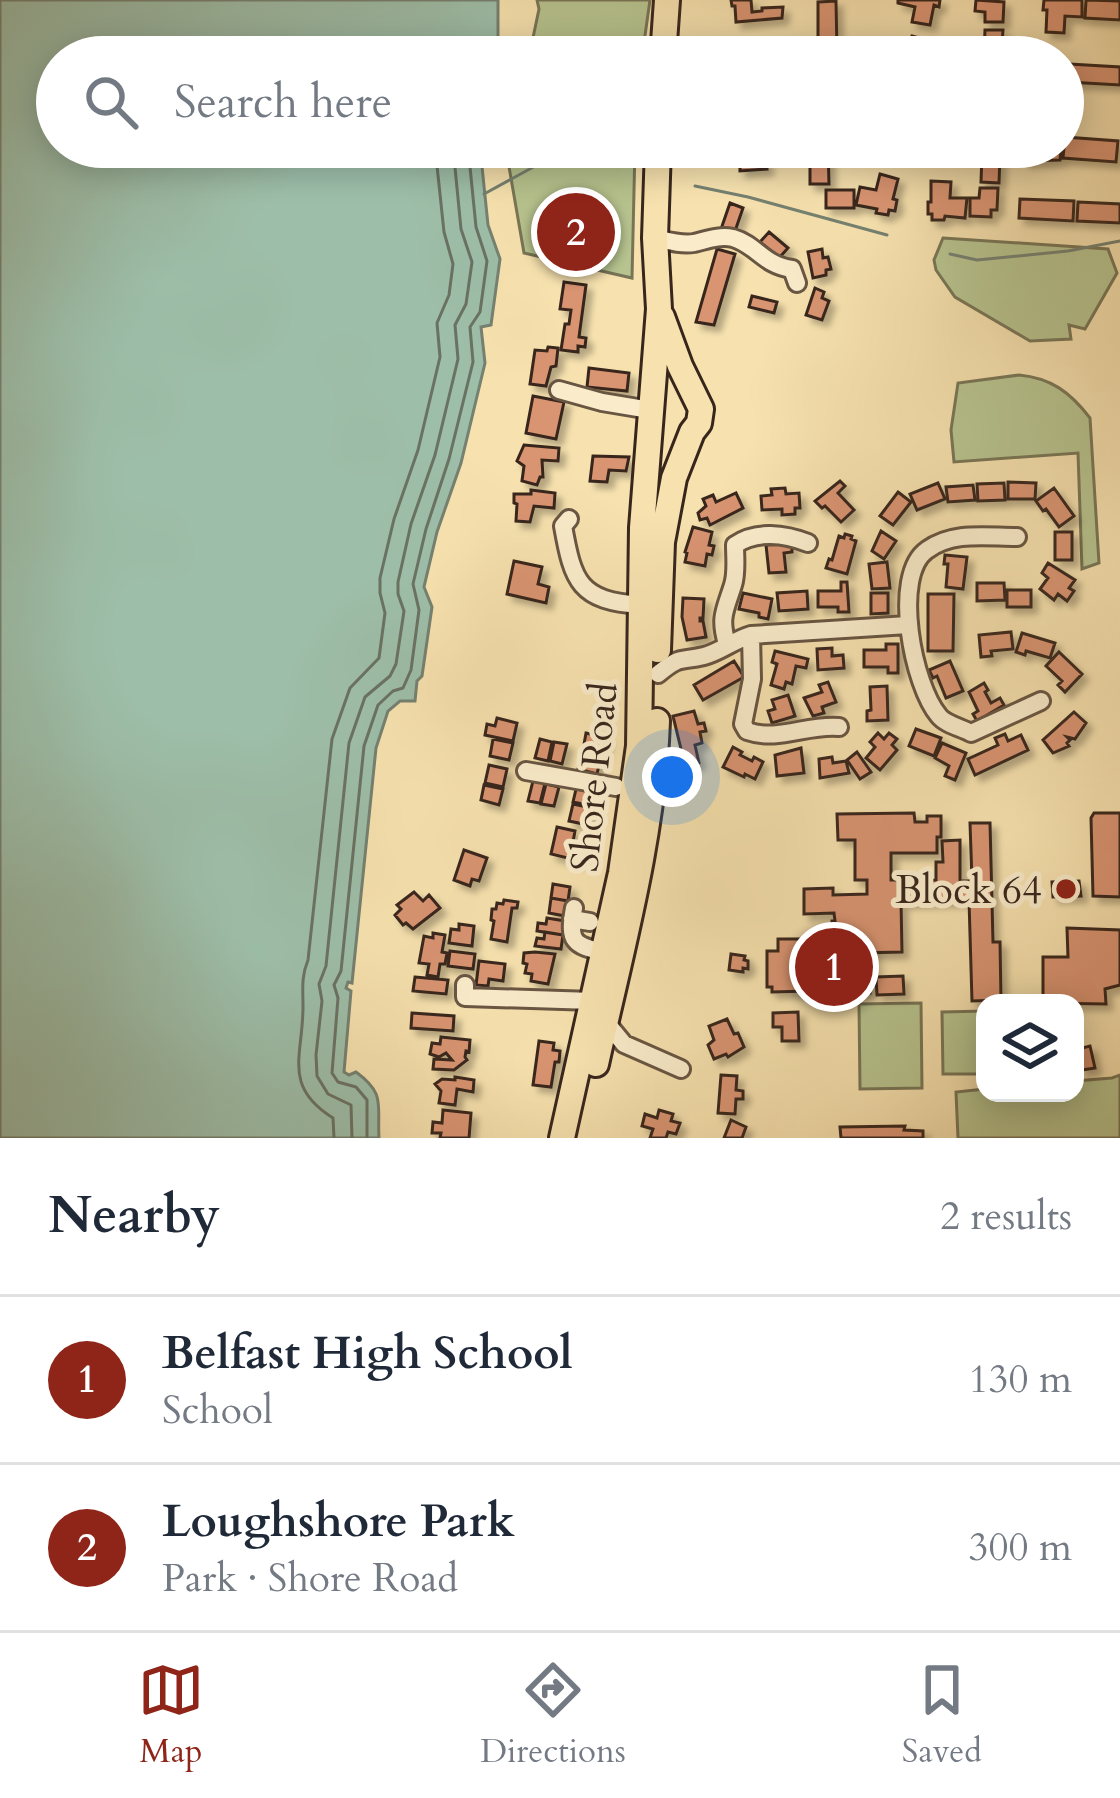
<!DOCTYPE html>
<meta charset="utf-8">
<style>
:root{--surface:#fff;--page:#f6f6f7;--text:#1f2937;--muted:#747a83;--line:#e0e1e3;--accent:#8f2418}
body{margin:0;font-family:Cardo,serif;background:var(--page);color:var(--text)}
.controls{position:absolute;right:36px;bottom:36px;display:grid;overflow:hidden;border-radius:24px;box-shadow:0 6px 30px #0003}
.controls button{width:108px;height:108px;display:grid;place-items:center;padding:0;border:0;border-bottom:3px solid var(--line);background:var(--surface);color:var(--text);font:60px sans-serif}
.you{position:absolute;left:672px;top:777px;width:42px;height:42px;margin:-30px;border:9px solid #fff;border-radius:50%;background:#1a73e8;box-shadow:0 0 0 18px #1a73e833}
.badge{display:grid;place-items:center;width:78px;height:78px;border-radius:50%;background:var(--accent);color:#fff;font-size:39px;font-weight:700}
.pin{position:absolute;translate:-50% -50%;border:6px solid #fff;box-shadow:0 3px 12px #0006}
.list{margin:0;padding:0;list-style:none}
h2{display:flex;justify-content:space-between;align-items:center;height:156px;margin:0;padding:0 48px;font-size:51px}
h2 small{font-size:39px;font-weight:400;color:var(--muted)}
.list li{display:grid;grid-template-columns:78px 1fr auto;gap:36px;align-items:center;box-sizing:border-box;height:168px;padding:0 48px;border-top:3px solid var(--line)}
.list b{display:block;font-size:45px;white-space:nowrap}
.list p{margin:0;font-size:39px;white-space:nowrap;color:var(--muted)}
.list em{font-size:39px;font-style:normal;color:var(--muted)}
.icon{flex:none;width:66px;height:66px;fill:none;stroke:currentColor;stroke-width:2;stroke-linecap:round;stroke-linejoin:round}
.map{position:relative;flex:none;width:1120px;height:1138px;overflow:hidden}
.search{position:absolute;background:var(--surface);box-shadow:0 6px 30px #0003;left:36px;right:36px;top:36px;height:132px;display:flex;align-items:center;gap:30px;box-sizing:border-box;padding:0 42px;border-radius:66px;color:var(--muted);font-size:45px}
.sheet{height:492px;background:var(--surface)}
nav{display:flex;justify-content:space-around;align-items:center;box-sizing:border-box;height:168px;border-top:3px solid var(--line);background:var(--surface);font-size:33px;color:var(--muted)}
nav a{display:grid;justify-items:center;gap:6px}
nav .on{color:var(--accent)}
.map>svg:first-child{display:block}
.green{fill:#b7c48f;stroke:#787556;stroke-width:3}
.water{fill:#9dbea9;stroke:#758171;stroke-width:3}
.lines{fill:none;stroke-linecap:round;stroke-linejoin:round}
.shore{stroke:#6a7263;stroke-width:3}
.stream{stroke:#758171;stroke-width:3}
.building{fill:#d99472;stroke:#38261d;stroke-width:3;filter:url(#shadow)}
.minor-casing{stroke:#685542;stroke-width:22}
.highway-casing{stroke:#38261d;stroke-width:30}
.minor{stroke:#faeccb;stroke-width:16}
.highway{stroke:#f7e2af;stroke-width:24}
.poi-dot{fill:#8f2418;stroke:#faeccb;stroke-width:4.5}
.labels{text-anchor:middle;stroke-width:10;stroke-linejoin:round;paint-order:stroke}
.street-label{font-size:39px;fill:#38261d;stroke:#faeccb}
.poi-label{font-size:39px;fill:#38261d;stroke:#faeccb;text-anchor:end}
</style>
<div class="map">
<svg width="1120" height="1138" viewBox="0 0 1120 1138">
<defs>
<filter id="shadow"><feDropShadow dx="6" dy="6" stdDeviation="3" flood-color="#0004"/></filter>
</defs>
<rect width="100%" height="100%" fill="#f7e2af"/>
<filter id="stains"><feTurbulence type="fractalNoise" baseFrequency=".00167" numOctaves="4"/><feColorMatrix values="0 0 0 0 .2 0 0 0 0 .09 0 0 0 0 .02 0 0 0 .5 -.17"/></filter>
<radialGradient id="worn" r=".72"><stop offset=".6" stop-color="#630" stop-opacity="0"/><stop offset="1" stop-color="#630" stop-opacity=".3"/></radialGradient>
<!-- green -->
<path class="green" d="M537 0H650L642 57H529L539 9Z
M511 147H635L632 278 524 253 508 161Z
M943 238 1108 249 1117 273 1085 329 1069 325 1071 339 1030 341 955 297 936 270 934 260Z
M1019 375C1051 378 1070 392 1090 418L1099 563 1082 569 1078 453 954 462 951 430 958 383Z
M921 1003 922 1088 860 1089 859 1004Z
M985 1011V1074H943L942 1012Z
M1120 1075V1138H958L956 1092 985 1089V1093H1075V1081L1112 1078Z"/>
<!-- water -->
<path class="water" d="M0 0H498V57H57V147H480L488 225 500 259 491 325 481 327 485 363 461 463 437 532 424 587 432 607 422 676 417 681 415 701H400L388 711 376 748 352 983 348 982 346 988 351 991 344 1072 349 1075 356 1072C386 1094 377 1104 379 1138H0Z"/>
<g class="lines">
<!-- shore -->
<path class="shore" d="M334 1138 333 1118C282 1086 303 1056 303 1007 303 989 301 977 308 960L332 739 350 688 379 658 385 613 380 593V578L394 519 418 450 440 357 437 323 449 295 453 264 444 232 435 147
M352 1138 351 1105 328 1094 317 1076 316 1055 322 1001 319 984 326 966 349 743 365 697 390 676 396 664 404 611 398 594V582L411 524 435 455 458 359 455 325 466 304 472 262 461 229 453 147
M367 1138V1100L356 1087 338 1082 332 1073 338 998 334 985 341 971 364 746 378 705 393 691 403 688 411 670 419 610 413 584 426 529 449 459 473 362 470 327 480 312 487 261 476 227 468 147"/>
<!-- stream -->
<path class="stream" d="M695 186 748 197 887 235
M484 194 548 159 566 160
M950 254 977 260 1068 251 1120 241"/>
</g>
<!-- building -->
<path class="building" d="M731 0H751L752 12 762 11V8L783 7 782 18 736 22 735 6H732Z
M898 0H940L939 7 934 5 930 25 912 22 915 7 898 3Z
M976 0 1004 2 1003 22H985V12L975 11Z
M1044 0H1082V17L1065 16 1064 33 1046 32 1047 10H1043Z
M1086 0 1120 1V20L1085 18Z
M836 1 837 52H818V2Z
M985 30H1003L1001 57H984Z
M912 36 930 41 926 57H891L892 50 908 53Z
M753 43V47L764 46 765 57H737V44Z
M1069 64 1120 67V85L1068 82Z
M1065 137 1118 141 1116 162 1063 158Z
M740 147H758V161H766L767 169 740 171Z
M810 147H828L829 184H810Z
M1022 147H1061L1060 160 1024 161Z
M982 154 1000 155 999 183 981 182Z
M880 174 898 179 893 199 897 200 895 211 889 210 888 215 876 213 877 209 856 205 860 187 876 190Z
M931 181 951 182 950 198H967L965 218 945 216 944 220H932V214H928V202H931Z
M980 188H998L997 210H991V217L970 216V198H979Z
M826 190H854V208H826Z
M1020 199 1074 201 1073 221 1019 218Z
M1078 202 1120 204V223L1077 221Z
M730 203 743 208 734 234 721 229Z
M769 232 788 248 779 258 760 242Z
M717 249 735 254 714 325 696 322Z
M822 249 823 258 828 257 831 269 826 270V275L813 278 808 252Z
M564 282 586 285 579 337 586 338 585 347 578 346V352L561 350 565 324H569L571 310 560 309Z
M815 288 824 292 822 298 829 301 822 320 806 315Z
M752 296 777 302 774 313 749 307Z
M548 347 558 348 556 366 551 367 546 386 530 384 535 350 547 351Z
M589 368 629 373 627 391 587 387Z
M533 396 564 402 556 439 526 433Z
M524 445 559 448 558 461 542 460 543 477H540L537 485 522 481 524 466 517 461Z
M593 456 629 457 626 471 609 470 607 482 590 481Z
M840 481 845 486 838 493 854 510 841 522 825 506 822 508 815 501Z
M1008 482 1036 483 1035 499H1008Z
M938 483 945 499 917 510 910 494Z
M1004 483 1005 500 978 501 977 484Z
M973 485 975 500 948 502 946 487Z
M785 488 786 494 799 493 800 508H795V514L782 515V509L762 510 761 496 772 495 771 489Z
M1054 488 1074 516 1059 527 1046 509 1043 511 1036 501Z
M531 490 555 493 554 508 534 506 530 522 516 521 517 504 514 503V494H531Z
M898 492 911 502 893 525 880 516Z
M736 493 743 508 710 525 707 518 700 520 698 513 706 506 703 499 713 495 716 502Z
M693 527 712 532 709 545 714 546 712 555 707 554 705 566 685 562 687 553 685 552Z
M881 531 896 541 884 559 872 551Z
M1055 532H1072V560H1055Z
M845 534 852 536 851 539 856 541 847 574 826 568 829 559 832 560 839 536 844 538Z
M792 544V552L784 553 786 572 769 573 766 545Z
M945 555 967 557 963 589 946 587 948 564H944Z
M514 561 542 567 538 584 549 587 546 603 507 594Z
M887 562 890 588 872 589 869 564Z
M1048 563 1075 580 1069 588 1074 591 1067 601 1058 594 1054 600 1040 589 1048 578 1042 573Z
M841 582H847L849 612H838V607H818V591H841Z
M977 583H1004L1005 600 977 601Z
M1007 590H1031V607H1007Z
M807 591 808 609 779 611 777 593Z
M743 593 772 599 768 619 759 617V613L739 609Z
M871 593H888V613L871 614Z
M928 594H954L953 651H928Z
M683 598 704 599 703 618H700V621H703L706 637 687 640 682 617Z
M1011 632 1013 649 991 651 992 656 981 657 979 635Z
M1022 633 1055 643 1050 658 1026 651 1025 655 1016 652Z
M886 644H898V673H888V667H864V650H886Z
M832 648V656L843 655 844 668 818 670 817 649Z
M775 651 808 659 806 668 796 666 792 684 786 682 784 689 771 685 777 664 772 662Z
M1059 652 1082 674 1065 692 1058 685 1062 681 1046 666Z
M734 661 744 677 703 700 694 685Z
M950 661 963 691 946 698 937 676 933 678 929 670Z
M828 682 836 702 822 707 824 713 813 716 804 698 822 692 819 685Z
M984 683 988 690 985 692 991 703 1000 698 1004 705 977 721 973 714 978 711 969 692Z
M887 686 888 720 867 721V711L871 710 870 687Z
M788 695 795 716 772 723 768 711 775 709 772 700Z
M694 711 698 724 704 723 706 731 700 732 702 743 695 745 699 763 681 768 677 750 681 749 673 716Z
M1074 712 1086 723 1075 739 1067 737 1070 740 1067 743 1069 746 1053 753 1043 740Z
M497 718 517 723 513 741 485 735 487 724 495 726Z
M916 729 941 738 934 756 909 746Z
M586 733 606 738 602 754 583 750Z
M878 733 884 739 889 733 897 739 892 745 897 750 880 770 866 758 875 747 870 742Z
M1005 734 1008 741 1021 735 1028 750 975 775 968 759 998 745 995 738Z
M493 739 513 743 509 760 490 756Z
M540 739 552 742 548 761 535 758Z
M554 742 567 744 562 764 550 761Z
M942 743 966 753 955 780 945 776 949 766 935 758Z
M733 747 742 752 740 755 752 761 754 757 763 762 755 779 745 774 744 777 723 767Z
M801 748 804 773 777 776 775 755Z
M582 752 601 756 597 774 578 769Z
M857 752 871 772 860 779 847 760Z
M832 757 833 763 846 761 849 773 820 778 819 759Z
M489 765 507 769 503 787 485 783Z
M533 781 545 783 540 803 528 801Z
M546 784 559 787 554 806 541 804Z
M484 785 503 789 499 805 481 800Z
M577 785 596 789 592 806 573 802Z
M573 804 592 808 588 825 569 821Z
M914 813 915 822H927V816H941V837H937V853H891V880H895L896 875H913V881L936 880V862H943L942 841 960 840V881H972L970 823H990L993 942H1000L1001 1000 972 1001 969 900 901 902 902 952 859 953V975H869L870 993 822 994V978H818V986L808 987V991L772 992V987H767V951H778V939H799V946L813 945V950H819V962H832V921H835L834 913 804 914V889L833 888V895L867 894V880H855V840H838L837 814Z
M1094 813H1120V897L1093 896 1091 818Z
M557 827 575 831 571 853 581 855 580 861 551 854Z
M464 850 487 858 479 881 472 879 470 886 454 880Z
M1079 881 1081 896 1053 897 1052 882Z
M553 884 570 887 568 901 551 898Z
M414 892 423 901 429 895 440 908 413 929 406 923 403 925 395 915 401 909 397 905Z
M551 898 568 901 565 916 549 913Z
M504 900 518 902 517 908H512L507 942 491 939 494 921 491 920 492 909H496L497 903 503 904Z
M547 918 565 921 563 935 537 931 538 923 546 924Z
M459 924 474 926 472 946 449 943 451 929 459 930Z
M1067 928 1120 930V985L1105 989 1106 1004 1043 1003V957H1068Z
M545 932 563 935 561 949 535 946 537 938 544 939Z
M433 933 445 935 442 952 447 953 445 964H440L438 977 427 975 429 964 419 963 424 936 433 938Z
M450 951 475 954 473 969 448 966Z
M535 952 555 954 548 984 531 981 532 974 525 973 527 964 523 963 524 953Z
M731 954 745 956 744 960 748 961V969L743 968V972L729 970Z
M479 961 505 964 503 981 489 979 488 986 476 985Z
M903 976 904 994 877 995 876 977Z
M415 977 448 980 446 994 413 991Z
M798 1012 799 1041H782V1027H773V1013Z
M412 1013 454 1016 453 1031 411 1028Z
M727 1019 734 1034 738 1033 744 1047 728 1057 726 1054 714 1059 708 1045 714 1040 709 1026Z
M441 1037 470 1040 469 1052 466 1051 465 1057 467 1060 454 1070 433 1069 434 1059 452 1060 446 1053 439 1057 430 1054 432 1043 440 1044Z
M539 1041 554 1043 553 1050 560 1051 559 1062H555L551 1087 533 1085Z
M1090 1046 1095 1068 1082 1070 1078 1049Z
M721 1075 737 1076 736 1090 743 1091V1099H736L735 1114 718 1113Z
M455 1077 474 1080 473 1092 457 1089 455 1105 439 1103 441 1091 435 1084 442 1079 455 1080Z
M443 1110 471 1113 469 1138H440L441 1133H432L433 1122 442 1123Z
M659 1110 673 1114 671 1121 680 1123 676 1134 668 1132 666 1138H650L653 1129 642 1126 645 1114 657 1118Z
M731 1120 746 1127 742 1138H724Z
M905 1126 904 1130 923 1131V1138H841L840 1127Z"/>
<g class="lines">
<!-- minor casing -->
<g class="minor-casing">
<path id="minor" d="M655 238C668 241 681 245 694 243 707 240 719 235 733 238 757 245 763 265 792 269L797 283
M559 390 602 402 650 410
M569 519 563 526C573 582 579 601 641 605
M1017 537C986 537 953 531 927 550 891 575 913 686 939 716 945 724 962 728 971 733L1041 701
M751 635 752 679 743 724 747 731C778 742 807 724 839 727
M727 644C719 617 725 611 733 585 737 573 735 558 735 545 756 530 785 534 808 543
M658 674C681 655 679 662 704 656 720 652 734 640 751 635L908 625
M526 771 616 787
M574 908C568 941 573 946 605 952
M572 919 590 922
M465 985V997L593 1001
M606 1022 624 1044 681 1069"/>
</g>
<!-- highway casing -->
<g class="highway-casing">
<path id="highway" d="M663 57 667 0
M658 650 662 542 674 478 692 432 699 423 701 409 680 366 662 317
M596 1064C621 950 653 838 657 721
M562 1138 621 873 639 746 642 528 659 309 655 238 658 147"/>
</g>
<!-- minor -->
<use href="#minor" class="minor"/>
<!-- highway -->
<use href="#highway" class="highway"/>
</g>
<!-- markers -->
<circle class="poi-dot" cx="1066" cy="889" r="12"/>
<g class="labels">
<!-- street labels -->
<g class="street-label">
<text transform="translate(593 777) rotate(-84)" y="14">Shore Road</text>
</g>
<!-- poi labels -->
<g class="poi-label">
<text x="1042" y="903">Block 64</text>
</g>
</g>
<rect width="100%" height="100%" filter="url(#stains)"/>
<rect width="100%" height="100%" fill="url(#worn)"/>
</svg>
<div class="controls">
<button><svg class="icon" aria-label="layers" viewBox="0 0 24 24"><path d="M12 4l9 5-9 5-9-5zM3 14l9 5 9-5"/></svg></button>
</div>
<div class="you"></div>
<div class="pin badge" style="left:834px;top:967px">1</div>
<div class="pin badge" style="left:576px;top:232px">2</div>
<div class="search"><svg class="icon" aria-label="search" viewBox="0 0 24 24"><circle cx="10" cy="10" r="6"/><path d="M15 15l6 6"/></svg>Search here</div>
</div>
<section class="sheet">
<h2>Nearby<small>2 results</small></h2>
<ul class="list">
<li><span class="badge">1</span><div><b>Belfast High School</b><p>School</p></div><em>130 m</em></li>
<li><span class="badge">2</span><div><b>Loughshore Park</b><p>Park · Shore Road</p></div><em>300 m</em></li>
</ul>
</section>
<nav>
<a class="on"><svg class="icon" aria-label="map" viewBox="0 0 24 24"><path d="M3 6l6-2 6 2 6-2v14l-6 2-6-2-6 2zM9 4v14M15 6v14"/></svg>Map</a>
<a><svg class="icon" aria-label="directions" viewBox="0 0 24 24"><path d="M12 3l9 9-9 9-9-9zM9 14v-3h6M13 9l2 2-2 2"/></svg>Directions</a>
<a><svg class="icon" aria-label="saved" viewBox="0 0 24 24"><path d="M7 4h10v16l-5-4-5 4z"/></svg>Saved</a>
</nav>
